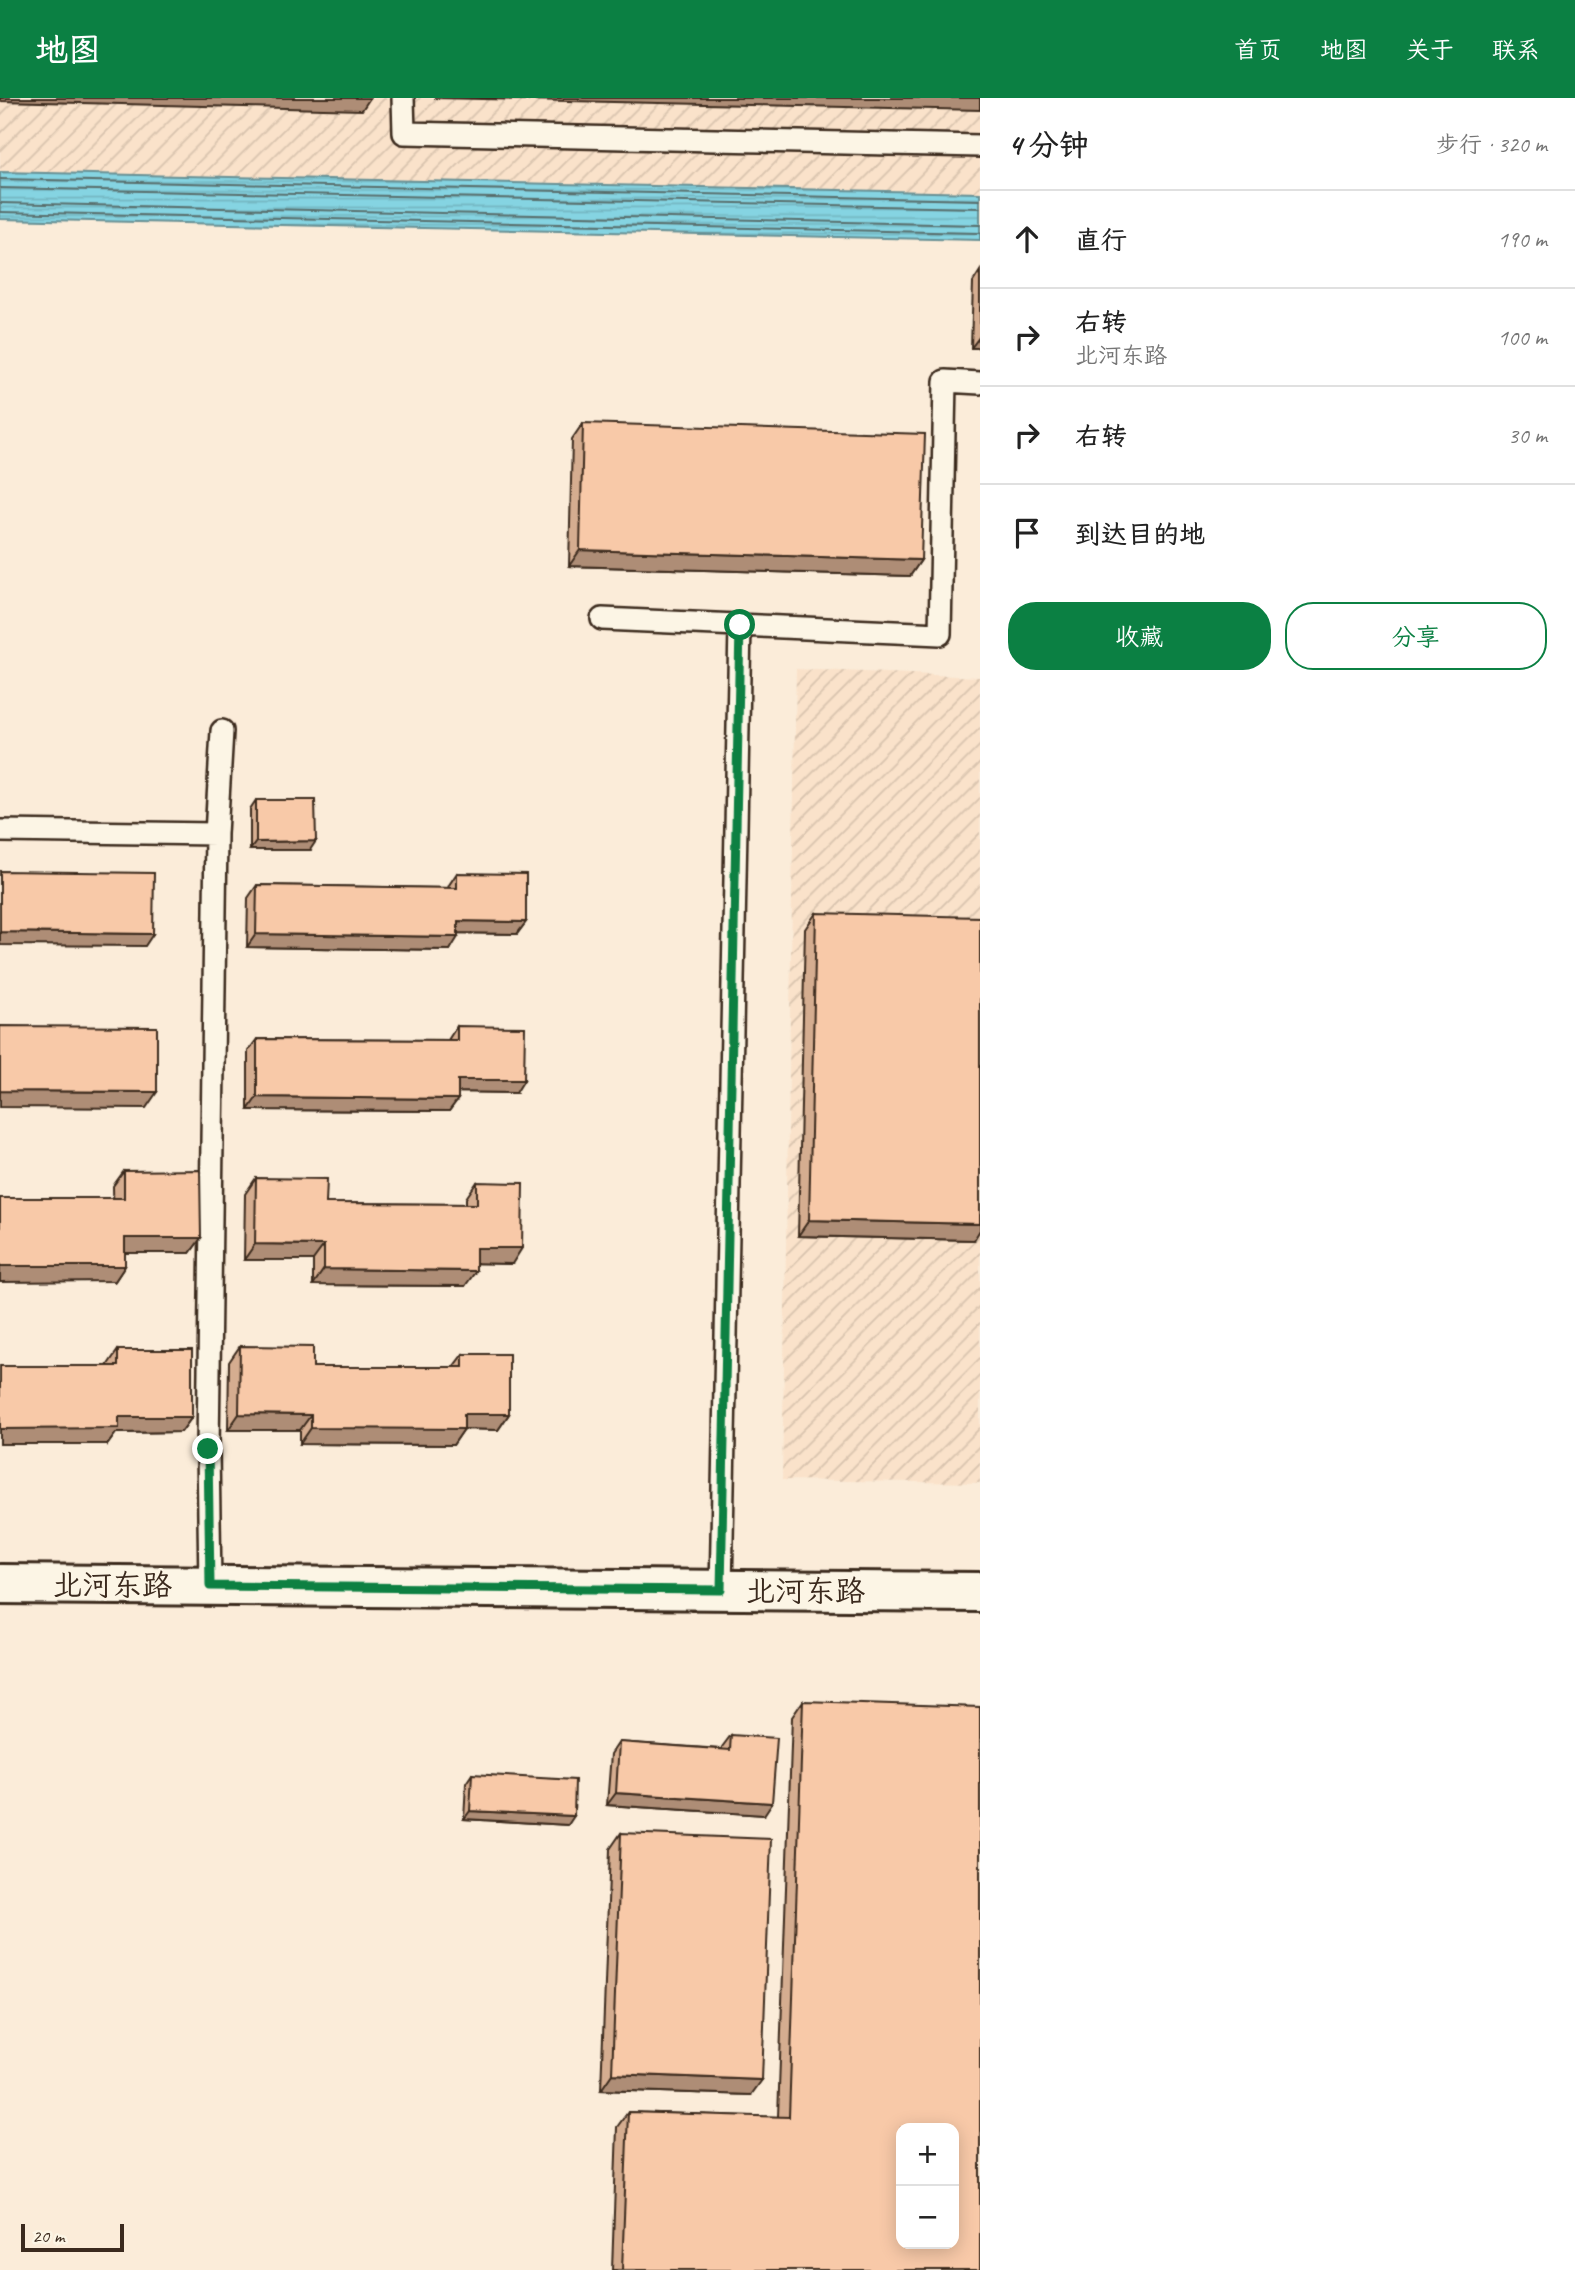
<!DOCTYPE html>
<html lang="zh">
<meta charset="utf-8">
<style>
:root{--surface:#fff;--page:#f6f6f6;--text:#222;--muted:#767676;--line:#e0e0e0;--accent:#0b8043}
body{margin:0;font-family:Caveat,"LXGW WenKai TC",sans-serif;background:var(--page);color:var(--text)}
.controls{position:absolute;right:21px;bottom:21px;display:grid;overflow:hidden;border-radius:14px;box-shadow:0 4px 18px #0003}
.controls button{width:63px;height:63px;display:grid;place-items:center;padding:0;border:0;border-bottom:2px solid var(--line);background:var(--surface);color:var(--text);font:35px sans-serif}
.scale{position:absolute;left:21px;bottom:18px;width:103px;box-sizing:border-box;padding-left:7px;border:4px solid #3b2a1e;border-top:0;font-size:19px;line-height:24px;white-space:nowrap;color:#3b2a1e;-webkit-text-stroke:5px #fcf5e5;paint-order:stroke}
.stop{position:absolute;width:21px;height:21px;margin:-16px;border:5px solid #0b8043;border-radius:50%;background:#fff}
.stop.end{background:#0b8043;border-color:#fff;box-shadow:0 2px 7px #0008}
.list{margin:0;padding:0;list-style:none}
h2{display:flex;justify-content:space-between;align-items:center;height:91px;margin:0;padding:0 28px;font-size:30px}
h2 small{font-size:23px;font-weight:400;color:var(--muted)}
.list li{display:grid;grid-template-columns:46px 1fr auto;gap:21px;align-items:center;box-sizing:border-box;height:98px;padding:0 28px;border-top:2px solid var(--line)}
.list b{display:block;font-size:26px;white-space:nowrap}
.list p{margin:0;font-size:23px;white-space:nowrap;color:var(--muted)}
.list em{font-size:23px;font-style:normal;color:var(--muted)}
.actions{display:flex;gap:14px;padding:21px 28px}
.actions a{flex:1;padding:16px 0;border:2px solid var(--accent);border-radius:28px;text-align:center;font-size:24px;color:var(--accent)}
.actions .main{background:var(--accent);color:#fff}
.icon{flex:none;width:38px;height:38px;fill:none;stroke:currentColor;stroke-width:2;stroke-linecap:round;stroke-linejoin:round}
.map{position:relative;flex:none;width:980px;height:2172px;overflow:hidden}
header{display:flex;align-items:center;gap:42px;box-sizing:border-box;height:98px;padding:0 35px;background:var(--accent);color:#fff}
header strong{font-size:33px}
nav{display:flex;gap:38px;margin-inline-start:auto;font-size:24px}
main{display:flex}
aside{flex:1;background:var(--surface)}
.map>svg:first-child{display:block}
.industrial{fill:url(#industrial-furrows)}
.water{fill:url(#water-rules);stroke:#679094;stroke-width:2}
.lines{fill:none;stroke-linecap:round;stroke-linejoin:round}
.shore{stroke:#596e6c;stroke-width:2}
.service-casing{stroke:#3b2a1e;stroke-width:26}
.minor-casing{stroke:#3b2a1e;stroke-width:44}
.service{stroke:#fcf5e5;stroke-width:21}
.minor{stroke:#fcf5e5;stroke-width:38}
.wall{fill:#d5ad90;stroke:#3b2a1e;stroke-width:2}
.shaded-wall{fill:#ae8d76;stroke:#3b2a1e;stroke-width:2}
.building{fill:#f8c9a8;stroke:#3b2a1e;stroke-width:2;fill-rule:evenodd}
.route{stroke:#0b8043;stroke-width:9}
.labels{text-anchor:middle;stroke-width:5;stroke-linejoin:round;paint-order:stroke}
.street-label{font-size:30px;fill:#3b2a1e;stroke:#fcf5e5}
</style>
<header>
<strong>地图</strong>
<nav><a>首页</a><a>地图</a><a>关于</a><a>联系</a></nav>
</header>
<main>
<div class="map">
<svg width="980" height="2172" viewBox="0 0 980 2172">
<defs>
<pattern id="industrial-furrows" width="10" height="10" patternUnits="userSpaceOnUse" patternTransform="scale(1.75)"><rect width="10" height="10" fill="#fae2ca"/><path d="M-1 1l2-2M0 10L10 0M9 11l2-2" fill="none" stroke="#d7c2ad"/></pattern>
<pattern id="water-rules" width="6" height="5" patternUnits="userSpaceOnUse" patternTransform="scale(1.75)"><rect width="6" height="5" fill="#85d4e2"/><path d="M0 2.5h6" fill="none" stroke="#74b6c1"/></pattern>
</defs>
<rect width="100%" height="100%" fill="#fbecd9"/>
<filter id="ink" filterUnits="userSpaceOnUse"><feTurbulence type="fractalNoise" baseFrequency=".0143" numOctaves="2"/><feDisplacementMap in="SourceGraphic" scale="14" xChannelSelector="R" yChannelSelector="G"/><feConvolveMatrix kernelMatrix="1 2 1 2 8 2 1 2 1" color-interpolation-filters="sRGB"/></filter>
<g filter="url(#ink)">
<!-- industrial -->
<path class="industrial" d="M0 0H980V95L0 74Z
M796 571 980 579V1385L782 1382Z"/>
<!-- water -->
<path class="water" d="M0 74 980 95V142L0 121Z"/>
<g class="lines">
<!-- shore -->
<path class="shore" d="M0 81 980 102
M0 90 980 110
M0 105 980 127
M0 114 980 135"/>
<!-- service casing -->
<g class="service-casing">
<path id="service" d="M403 0 404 35 980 48
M602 521 940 536 945 283 980 285
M0 733 216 736
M210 1488 208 1351 216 736 222 633
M721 1492 740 527"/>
</g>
<!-- minor casing -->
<g class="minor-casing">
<path id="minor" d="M0 1486 980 1494"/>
</g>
<!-- service -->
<use href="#service" class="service"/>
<!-- minor -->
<use href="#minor" class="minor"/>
</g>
<!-- wall -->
<path class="wall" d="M980 173V250H971L973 184Z
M583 325 921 462 910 478 569 468 572 341Z
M256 702 310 752H250V711Z
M457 775 526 824 517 836 458 835 450 852 247 849 248 800 257 787 448 790 449 787Z
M816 815 974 1142 798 1138 805 831Z
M457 928 516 995 458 994V1001L449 1013 248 1012V953L257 941 448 942Z
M124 1073 201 1140 190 1155H125V1168L115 1183 113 1088Z
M256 1080 326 1105 466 1106V1100L477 1084 512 1166 476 1165 465 1188 313 1187V1162H244L245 1096Z
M240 1248 313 1269H453L463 1256 509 1316 498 1332 464 1331 453 1347 300 1346V1332H228L229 1264Z
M118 1252 192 1319 181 1334 116 1335 108 1346 107 1268Z
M803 1603 980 2172H612L617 2029 628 2014 778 2019 792 1619Z
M731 1637 764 1717 607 1707 611 1656 619 1644 722 1651V1649Z
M472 1676 568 1727 464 1721 466 1685Z
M621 1735 751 1997 601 1992 610 1751Z"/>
<!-- shaded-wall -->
<path class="shaded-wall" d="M0 0H370L362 12 0 3Z
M434 0H980V12Z
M980 238V250H971Z
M580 452 921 462 910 478 569 468Z
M316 743 310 752H250L256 744Z
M458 823 526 824 517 836 450 835Z
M0 834 153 836 145 848 0 847Z
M256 836 458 839 450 852 247 849Z
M458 982H524L516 995 449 994Z
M0 993 157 994 146 1010 0 1009Z
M257 999 458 1001 449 1013 248 1012Z
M809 1122 980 1126V1132L974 1142 798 1138Z
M125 1140H201L190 1155H115Z
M255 1146 324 1147 313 1162H244Z
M476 1150H522L512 1166 465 1165Z
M0 1168H125L115 1183 0 1184Z
M324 1171 476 1173 465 1188 313 1187Z
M239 1316 311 1317 300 1332H228Z
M464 1316H509L498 1332 464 1331 453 1347 300 1346 311 1330Z
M119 1319H192L181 1334 116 1335 108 1346H0V1331Z
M616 1695 772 1705 764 1717 607 1707Z
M470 1713 574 1718 568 1727 464 1721Z
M612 1976 762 1982 751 1997 601 1992Z"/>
<!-- building -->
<path class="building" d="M583 325 925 336 921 462 580 452Z
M256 702H315L316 743 256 744Z
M0 773 154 775 153 836 0 834Z
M457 775 526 776V824L458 823V839L256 836 257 787 457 790Z
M816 815 980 819V1126L809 1122Z
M0 928 157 929V994L0 993Z
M457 928 525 929 524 982H458V1001L257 999V941L457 942Z
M200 1072 201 1140H125V1168H0V1100H124V1073Z
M256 1080 327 1081 326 1105 477 1106V1084L523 1085 522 1150H476V1173L324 1171V1147L255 1146Z
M240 1248 313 1249V1269H463V1256H509V1316H464V1331L311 1330V1317L239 1316Z
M118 1252H192V1319H119V1330L0 1331V1268H118Z
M803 1603 980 1609V2172H622L628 2014 789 2019ZM901 2030H954V2146H901Z
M731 1637 777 1640 772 1705 616 1695 619 1644 730 1652Z
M472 1676 575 1682 574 1718 470 1713Z
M621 1735 771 1741 762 1982 612 1976Z"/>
</g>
<g class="lines" filter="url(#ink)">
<!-- route -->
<path class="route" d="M208 1351 210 1488 721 1492 740 527"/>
</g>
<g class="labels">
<!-- street labels -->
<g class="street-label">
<text x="112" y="1497">北河东路</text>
<text x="805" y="1503">北河东路</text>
</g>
</g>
</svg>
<div class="controls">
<button>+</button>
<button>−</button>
</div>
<div class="scale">20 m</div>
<div class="stop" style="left:740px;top:527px"></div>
<div class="stop end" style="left:208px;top:1351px"></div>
</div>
<aside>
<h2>4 分钟<small>步行 · 320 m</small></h2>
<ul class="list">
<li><svg class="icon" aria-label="ahead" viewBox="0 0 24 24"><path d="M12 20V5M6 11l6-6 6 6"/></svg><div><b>直行</b></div><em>190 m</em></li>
<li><svg class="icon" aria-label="right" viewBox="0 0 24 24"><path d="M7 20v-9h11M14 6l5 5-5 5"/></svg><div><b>右转</b><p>北河东路</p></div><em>100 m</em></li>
<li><svg class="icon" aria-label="right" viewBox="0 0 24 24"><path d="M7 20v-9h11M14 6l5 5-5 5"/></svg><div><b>右转</b></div><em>30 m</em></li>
<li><svg class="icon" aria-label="arrive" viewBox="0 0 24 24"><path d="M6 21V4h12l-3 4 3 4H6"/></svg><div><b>到达目的地</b></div></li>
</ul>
<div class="actions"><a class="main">收藏</a><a>分享</a></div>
</aside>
</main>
